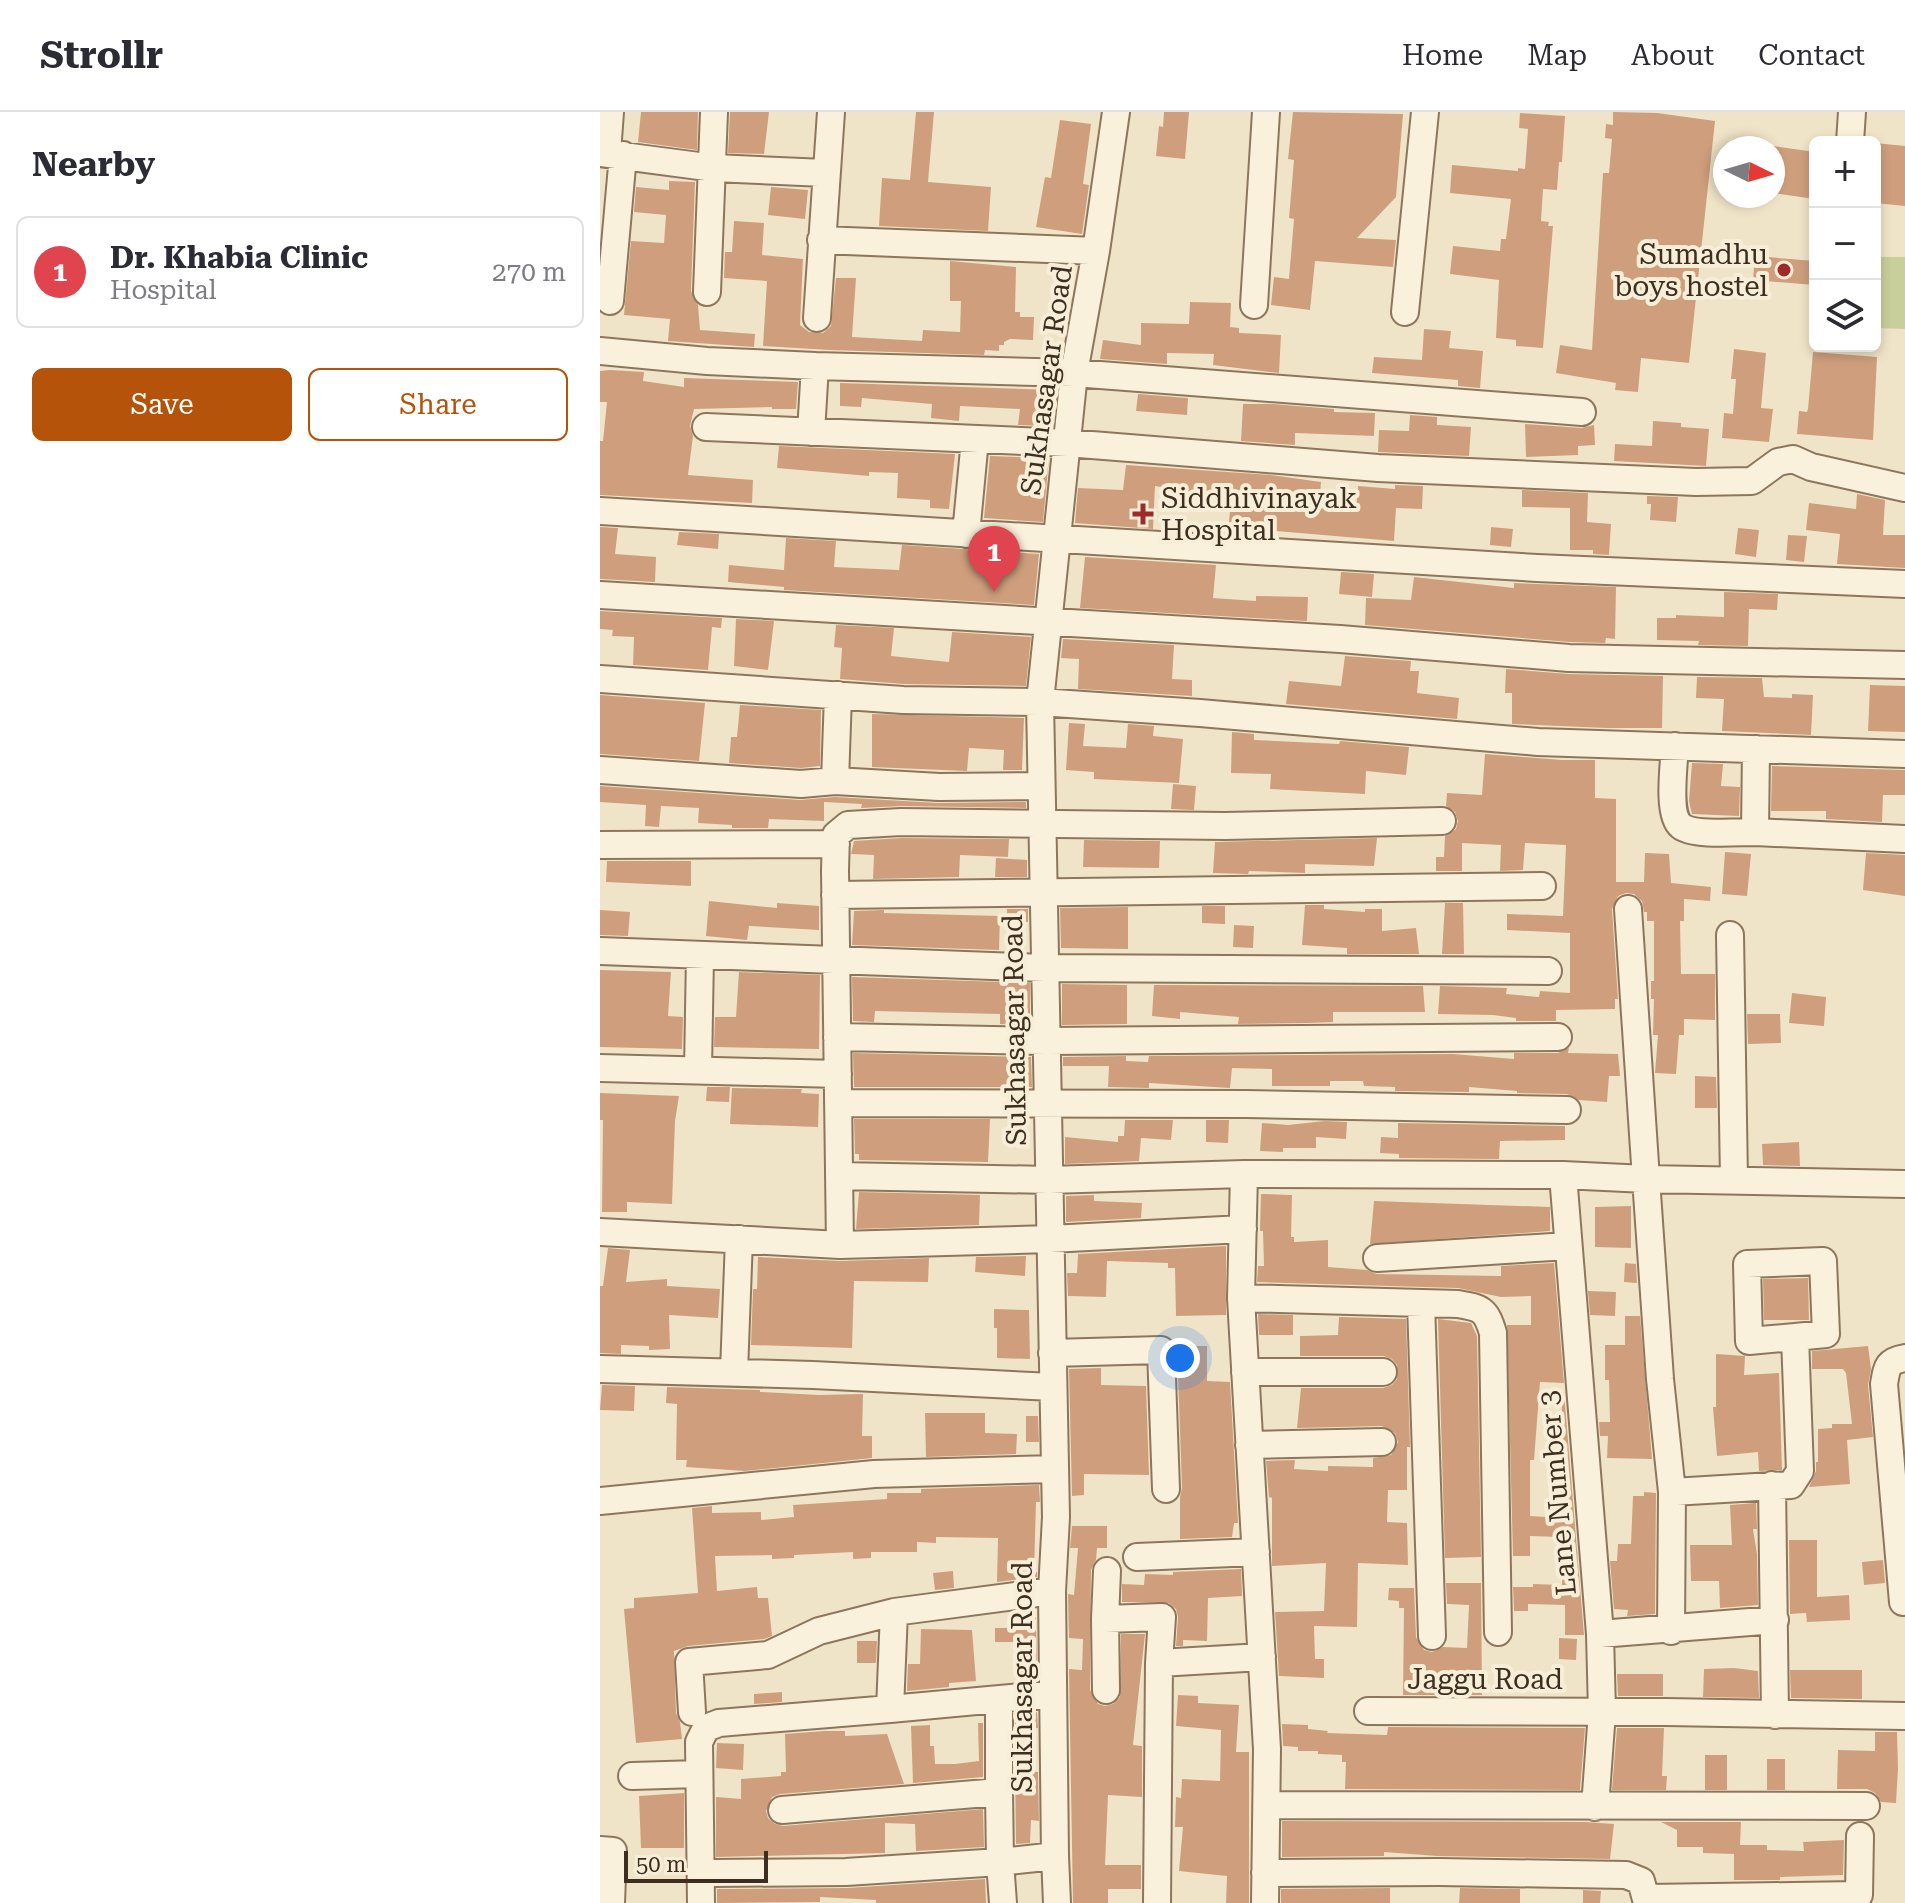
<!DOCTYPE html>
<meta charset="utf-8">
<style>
:root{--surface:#fff;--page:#f7f7f7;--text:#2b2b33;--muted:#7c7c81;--line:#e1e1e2;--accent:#b45309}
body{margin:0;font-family:"Roboto Serif",serif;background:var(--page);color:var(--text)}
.controls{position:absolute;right:24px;top:24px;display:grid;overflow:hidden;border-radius:12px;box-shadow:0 4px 12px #0003}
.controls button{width:72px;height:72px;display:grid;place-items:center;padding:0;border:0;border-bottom:2px solid var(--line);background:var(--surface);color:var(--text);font:40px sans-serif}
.compass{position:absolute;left:1113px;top:24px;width:72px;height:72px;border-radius:50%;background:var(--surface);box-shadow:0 4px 12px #0003;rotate:95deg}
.scale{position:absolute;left:24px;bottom:20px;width:144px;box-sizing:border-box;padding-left:8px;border:4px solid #3d2e20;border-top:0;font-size:22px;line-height:28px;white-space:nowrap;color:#3d2e20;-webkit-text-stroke:6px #f7eed8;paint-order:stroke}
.you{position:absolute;left:580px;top:1246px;width:28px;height:28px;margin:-20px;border:6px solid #fff;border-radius:50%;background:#1a73e8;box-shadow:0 0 0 12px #1a73e833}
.badge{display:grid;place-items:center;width:52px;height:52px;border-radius:50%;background:var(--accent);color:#fff;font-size:26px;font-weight:700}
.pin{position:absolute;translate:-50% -66px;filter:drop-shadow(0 2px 4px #0008)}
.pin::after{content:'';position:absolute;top:42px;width:28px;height:24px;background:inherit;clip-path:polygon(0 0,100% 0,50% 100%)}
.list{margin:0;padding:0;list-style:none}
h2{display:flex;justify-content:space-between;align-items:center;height:104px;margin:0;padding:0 32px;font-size:34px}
h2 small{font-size:26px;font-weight:400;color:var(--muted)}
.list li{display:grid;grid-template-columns:52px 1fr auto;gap:24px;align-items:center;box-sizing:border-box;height:112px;margin:0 16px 16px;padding:0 16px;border:2px solid var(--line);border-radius:12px}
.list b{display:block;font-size:30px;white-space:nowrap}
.list p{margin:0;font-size:26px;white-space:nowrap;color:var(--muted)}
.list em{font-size:26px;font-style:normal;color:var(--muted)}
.actions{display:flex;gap:16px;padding:24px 32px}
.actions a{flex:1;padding:18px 0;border:2px solid var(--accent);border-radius:12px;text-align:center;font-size:28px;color:var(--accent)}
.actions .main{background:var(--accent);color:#fff}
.icon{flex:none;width:44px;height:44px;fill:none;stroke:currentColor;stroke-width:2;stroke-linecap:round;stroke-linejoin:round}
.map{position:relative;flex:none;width:1305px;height:1791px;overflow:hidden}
header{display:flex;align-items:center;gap:48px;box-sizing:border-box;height:112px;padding:0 40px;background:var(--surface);border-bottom:2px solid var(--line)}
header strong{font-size:38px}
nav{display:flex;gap:44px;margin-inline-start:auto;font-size:28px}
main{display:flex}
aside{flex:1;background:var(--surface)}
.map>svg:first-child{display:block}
.green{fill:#c9cf9b}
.building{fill:#cf9f7d}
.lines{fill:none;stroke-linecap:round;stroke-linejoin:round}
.minor-casing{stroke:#8d765c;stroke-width:30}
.minor{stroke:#faf1dc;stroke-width:26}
.poi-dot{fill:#9e2a2b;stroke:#f7eed8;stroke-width:3}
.labels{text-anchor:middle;stroke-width:8;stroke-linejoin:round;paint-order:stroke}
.poi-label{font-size:28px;fill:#3d2e20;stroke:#f7eed8;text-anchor:end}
.street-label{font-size:28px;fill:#3d2e20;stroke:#f7eed8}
</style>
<header>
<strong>Strollr</strong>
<nav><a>Home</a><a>Map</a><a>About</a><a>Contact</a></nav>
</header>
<main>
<aside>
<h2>Nearby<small></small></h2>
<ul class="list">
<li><span class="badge" style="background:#e0444e">1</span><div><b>Dr. Khabia Clinic</b><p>Hospital</p></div><em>270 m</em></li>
</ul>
<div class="actions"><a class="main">Save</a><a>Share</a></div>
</aside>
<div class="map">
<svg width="1305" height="1791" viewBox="0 0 1305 1791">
<rect width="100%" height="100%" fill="#f0e4c8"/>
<!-- green -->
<path class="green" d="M1275 145H1305V217L1275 216Z"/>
<!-- building -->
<path class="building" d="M41 0H98L97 38 38 30Z
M130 0H169L164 42 128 41Z
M316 0H334L328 70 391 75 388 119 279 114 282 66 310 68Z
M564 0H589L585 47 556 44 559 14 563 15Z
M693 0 803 2 796 85 757 126 796 128 793 155 715 149 710 198 671 193 674 165 689 167 694 107 689 106 694 48 688 47Z
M1013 0 1057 1 1115 9 1089 251 1041 246 1038 280 1015 278 1016 271 956 261 960 233 992 238 1003 61H1009L1012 27 1005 26 1006 12 1013 13Z
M920 1 965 4 962 50H959L957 78 943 77 941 109 949 110 948 114H953L943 236 916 234V228L896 226 899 168 850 162 853 134 900 139 901 127H906L911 87 850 81 852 53 918 59V56L925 57 928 17 919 16Z
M460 8 491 12 483 72 489 73 482 122 436 115 445 65 451 66Z
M1275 31 1305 34V94L1275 91Z
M1173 34 1215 40V87L1173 81Z
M69 69 95 70 91 179 98 193 100 218 155 222 154 235 68 229 70 207 24 203 31 129 64 131 66 103 34 100 36 75 69 78Z
M171 75 208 78 205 107 168 103Z
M134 109 164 111 162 143 203 147 200 213 209 220 223 221 231 214 236 166H256L252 225 322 229 323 218 360 220 361 189H350V149L416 155 415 200H420V205H434L433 228 410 227 404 230V233H399V239L385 238 384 243 230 238 163 234 167 169 124 166 125 140H132Z
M1155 144 1215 149V173L1153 168Z
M590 190 631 191 630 215 639 216V221L681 223 679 261 613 253 614 242 567 241V252L500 247 503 228 541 233V211L589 212Z
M824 217 851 219 849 236 883 239 880 276 858 274V268L772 261 774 245 822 248Z
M1134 237 1166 241 1161 296 1173 297 1169 330 1122 326 1124 301 1133 302 1136 267H1131Z
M1213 240 1277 245 1273 328 1197 322 1199 299 1207 300 1208 297Z
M10 258 44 260 43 269 84 275V266L198 270 196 297H172V295L94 297 90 314 93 324 88 363 153 368 152 391 0 383V329H3L7 290H0V259Z
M240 271 456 278 452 314 418 313 420 297 360 294 359 309 331 306 332 292 262 286 261 295 240 294Z
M538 282 588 286 587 303 536 299Z
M643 292H673L734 297V300L775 301 774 324 695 321V333L641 329Z
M810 303 837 305V313L871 315 869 344 778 340 779 318 809 319Z
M1053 309 1081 311V315L1109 317 1106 354 1014 349 1015 332 1052 334Z
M925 312 981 316 994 313 995 333 978 334V343L926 345Z
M179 334 355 342 349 397 330 396V388L297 386 298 361 269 360V364L177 356Z
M390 344 449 346 443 410 384 406Z
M526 353 671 363 721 370 719 396 756 398 758 374 795 377V373L823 374 822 397 796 396 794 429 653 417V423L628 421 631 387 555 374 553 417 475 411 478 376 523 378Z
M922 378 988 381 987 410 1011 412 1009 443 993 442V438H970V396L922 395Z
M1257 382 1285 388 1283 423H1305V456L1237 452 1240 422 1206 418 1209 391 1256 397Z
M1047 384 1078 385 1076 410 1050 408 1051 392H1047Z
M0 415 18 416 15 442 56 445 55 470 0 467Z
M891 415 913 417 911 435 890 433Z
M1138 416 1159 418 1156 445 1135 442Z
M79 420 119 422 118 437 77 433Z
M1188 423 1207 424 1204 450 1186 448Z
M186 426 236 429 234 455 299 458 302 433 439 442 434 493 184 478V475L128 470 129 453 184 458Z
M485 445 616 453 613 486 656 489V484L708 485 707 509 480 496Z
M741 460 774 462 772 485 739 482Z
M814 465 914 476V471L1016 475 1015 527 1006 526 1005 531 970 530 765 513 766 486 811 488Z
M1124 480 1178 482 1177 498 1149 497 1148 534 1098 533 1099 529 1057 528V506H1076V503L1124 505Z
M0 499 122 506 121 516 112 515 108 558 33 553 34 525 12 524 13 518 0 517Z
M136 507 174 509 168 558 134 554Z
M236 513 294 516 291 544 349 550 352 520 431 525 426 574 304 572 240 567 242 536 234 535Z
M463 527 574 533 572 567 592 568V584L478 577 479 547 461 546Z
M745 544 811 549 810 559H819L817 581 859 586 857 607 686 592 689 569 741 574Z
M906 557 969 562 1063 564 1062 616H1007L912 612V581H905Z
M1097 565 1162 566 1164 585 1192 586V582L1213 583 1211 623 1122 619 1124 587 1096 586Z
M1270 573 1305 574V620L1268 619Z
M0 583 105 591 99 649 0 642Z
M140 593 221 598 220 654 201 656 129 651 131 625H137Z
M272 602 424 606 422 658H403L404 638 369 636 367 659 272 655Z
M469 611 485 612 483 634 526 636 528 612 554 614 553 624 583 627 579 671 494 667V660L466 658Z
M632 620 654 622V628L739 632 740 629 809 635 806 663 766 659 765 682 670 677 671 662 631 661Z
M885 642 962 648H995V686L1016 687V770H1044L1045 741 1069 742 1071 771 1111 775 1110 789 1084 787V809H1080L1081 862H1115V908L1084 907V923H1079L1076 962 1055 961 1058 923H1053L1054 887H1051V869H1054V809H1047V800H1044L1042 789 1034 782 1026 781 1018 784 1012 797 1018 887H1015V897L956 898V909H916V906L893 903 838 902 840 874 907 876 906 882 939 885 940 879 970 881V821L907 818V802L963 804 966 733 925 731 923 758 900 759 901 733 862 731V759H836V745H844L845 724 856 717 858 709 855 700 846 694 847 681 882 683Z
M1092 651 1123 652 1121 674 1140 675 1139 704 1092 702 1089 689Z
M1172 654 1305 658V683H1283L1282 710 1226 707V699H1171Z
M573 672 596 674 594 698 571 697Z
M0 674 200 688 235 685 338 691 426 690V696L301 694 261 696 262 692 224 690V709L169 707 168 716H132V713L98 711 99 696 61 694 59 715 45 714 46 693 0 690Z
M301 726 409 727 408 745 360 743 359 765 273 767 274 743 251 742 254 729Z
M777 726 774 754 705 752V761L649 759 648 762 613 761 615 730Z
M484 728 560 729 559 756 483 755Z
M1125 740 1151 742 1147 784 1122 782Z
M1266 741 1305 743V784L1263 778Z
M396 746 427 748V765H395Z
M7 749H91V774L6 770Z
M109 789 177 796V791L219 794V818L149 814 147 828 106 824Z
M845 791H863L864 842H842Z
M705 793H724V797L765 800V797H782V819L816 816 819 842H747V836L702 833Z
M602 794H625V812L602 811Z
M528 795V837L461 836 460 796Z
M407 797H428V810H407Z
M0 798 30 800 28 824 0 823Z
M284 798V801L400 804 399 838 252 833 254 799Z
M634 813 654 814 653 836 633 835Z
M0 858 71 860 68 904 83 905 82 937 0 935Z
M139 860 220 863 219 937 114 935 115 905H136Z
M252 865 430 871V913L400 912V902L275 899 274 910 253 909Z
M462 872 527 873V912L462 913Z
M554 873 823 874 825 900H733V910L708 911 638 912 639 905 580 900V907L552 904Z
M1192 881 1226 885 1224 914 1189 911Z
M1147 902H1180L1181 931 1148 932Z
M969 936 968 941 1018 942 1020 964H1009L1007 990 979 988 967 982 917 981V979L869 975V980L795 979V975L764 974 763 969H730V974H672V957L632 956 630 976 549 971V976L508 975 509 954H463V945L526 944V949L548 950 549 944 853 942 914 947V941H958Z
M253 941 431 945 432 975H254Z
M1095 964 1116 965 1117 996H1095Z
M107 975H130L129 990 106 989Z
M132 976 202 977 201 981 219 982 218 1015 130 1012Z
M0 981 79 984 75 1009 72 1092 27 1090V1100H2L3 1008H0Z
M254 1007H390L388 1050 259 1048V1042H255Z
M525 1008H573L571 1028 541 1026 539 1049 465 1052V1025L518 1030V1024H524Z
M606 1008H629L628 1031 606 1030Z
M725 1009 747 1010 746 1027 716 1025V1036H683V1040L660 1039 662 1011 688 1013Z
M798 1011 965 1014V1028L900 1029 899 1047 799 1046V1042L780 1041 781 1025 798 1026Z
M1199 1030 1200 1054 1163 1053 1162 1032Z
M259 1080 380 1083 379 1113 256 1117Z
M661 1082 692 1083 691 1125H694V1130L728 1128V1155L767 1158 777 1162 901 1164V1154L954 1151 964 1271 940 1270 934 1348H930V1404L961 1406 962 1280H964L984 1523H965V1493L928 1492V1499H914L913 1475H933V1472L962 1473 964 1433H960V1425L930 1424V1444H913L907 1213H931V1184L901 1185 858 1176 657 1170 658 1154H664L663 1119H660Z
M494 1083V1089L542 1091 541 1106 466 1110V1084Z
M774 1089 950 1095V1119L770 1132Z
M1031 1094V1136L995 1135V1095Z
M626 1134V1203L576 1204 575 1156H568V1151L507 1149 506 1185 468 1184 467 1161H477L478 1142Z
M8 1136 30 1138 26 1170 67 1167V1174L120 1177 118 1206 69 1203 70 1237 49 1238V1234L21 1233V1242L0 1241V1174H3Z
M426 1144 425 1164 375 1160 376 1145Z
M158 1145 240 1149 329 1146 328 1170 254 1169 252 1236 151 1233 153 1177H157Z
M1025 1151 1036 1152 1037 1171 1024 1170Z
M1208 1166 1209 1208H1164L1163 1167Z
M988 1179 1016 1180 1015 1204 990 1203Z
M394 1197 429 1198 430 1247 397 1246V1216H394Z
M658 1202 693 1203V1223H659Z
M1025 1204H1040L1052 1347 1007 1346 1008 1324H1000L999 1310H1010L1009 1268H1005V1233H1025Z
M739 1205 806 1207 810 1335H807V1378H788L787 1410 807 1411 808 1453 758 1451 757 1515 714 1514 715 1547H724V1566L679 1564 675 1500 724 1499 726 1451 672 1454V1386L669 1385 666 1349 695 1348 694 1357 728 1359V1354L773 1355V1346L791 1343 798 1330 795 1321 782 1314 697 1316 701 1276H783L792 1273 797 1267V1253L792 1247 784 1244H700V1224L738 1223Z
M838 1207 871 1211 877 1224 881 1445 845 1446Z
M577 1234H607V1269L630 1270 638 1411H634L632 1425 580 1427V1385L582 1376Z
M1268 1234 1271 1257 1268 1273 1273 1325 1247 1328 1250 1372 1209 1375 1216 1359V1350H1218V1317L1232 1316V1312H1252L1246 1261 1243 1257H1212V1239Z
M1116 1242 1145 1244 1144 1263 1179 1261 1182 1358 1159 1359 1158 1340 1117 1344 1113 1295H1116Z
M501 1256V1273L546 1274 549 1363 484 1362V1383L472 1384 469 1257Z
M2 1273 35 1274 34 1299 0 1298Z
M67 1275 160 1278V1280L219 1283 263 1282 262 1324H272V1346L145 1359 86 1355 87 1348H76L77 1292 66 1291Z
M325 1301H385V1321L417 1322 416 1342 326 1345Z
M426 1304H438L439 1330H426Z
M439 1373 440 1390H436L434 1461 437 1460V1465L397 1470 398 1426 336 1425V1431L317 1430V1440H271V1446L253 1447V1440L194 1443V1446L172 1447V1443L115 1444 117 1479 157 1475 158 1486H168L172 1524 164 1527 88 1534 74 1539 76 1601 80 1610 82 1627 36 1631 24 1497 34 1496V1486L98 1481 92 1396 112 1394V1401L161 1400V1408L194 1405 193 1393 287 1387V1381H321V1377Z
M1044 1380 1056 1381 1055 1502 1027 1504 1028 1498 1014 1497 1010 1449H1017L1018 1432H1031L1033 1384H1044Z
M1156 1391 1157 1417H1153L1157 1442 1158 1493 1120 1496 1119 1469H1091L1090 1433H1132L1130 1393Z
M472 1414H507V1436H497L496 1448 491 1458 490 1578 498 1592 505 1594 513 1592 520 1585 521 1522H545L533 1633 542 1634V1685L508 1683 505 1753H541V1777H508V1791H473L469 1557 482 1558 483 1527 469 1526 468 1482 474 1483 478 1436H470Z
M1189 1428H1217V1485L1249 1483 1250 1508 1207 1510 1206 1501 1190 1502Z
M1283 1448 1285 1471 1264 1473 1262 1450Z
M641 1457 642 1484 608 1486 607 1529 583 1528V1534H576L578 1505 576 1497 569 1491 522 1490V1472L544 1473 545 1462 573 1463V1460Z
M353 1459 354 1476 335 1478 333 1461Z
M846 1471H881L882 1583H803L804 1496H799V1489L788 1488 789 1476H814L816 1525 824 1538 832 1540 843 1535 867 1536 869 1493 847 1492Z
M408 1505 436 1506 437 1567 421 1569V1530H395V1516H408Z
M321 1517 372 1518 376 1569 349 1571V1575L307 1579 308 1552H320Z
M959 1526 977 1527 976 1548 959 1547Z
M257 1529H277L276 1551H257Z
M1134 1556 1158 1559 1159 1586 1103 1585 1104 1557Z
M1190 1558H1262V1587L1191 1586Z
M1017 1562H1063V1584H1018Z
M182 1580V1590L154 1592V1582Z
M578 1583 598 1584V1591L639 1593 636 1640H649V1791H626L627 1764 579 1759 583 1715H575L576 1685 581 1686 582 1667 620 1669 621 1618 576 1614Z
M437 1600 438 1616H415V1602Z
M378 1611H383V1665L313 1671 311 1614 330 1613V1634H334L335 1652H355L379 1649Z
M682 1612 708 1613V1617L728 1619 727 1621 787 1623 788 1615 985 1616 980 1678 745 1677 746 1650H742V1643L718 1642V1639H698V1635L683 1634Z
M1017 1616H1064L1062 1664H1067L1066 1678H1012Z
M224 1619H245V1624L287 1622 304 1672 180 1682 172 1685 166 1699 168 1706 175 1712 183 1714 383 1697 384 1735 316 1739 315 1712 285 1711V1741L116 1745V1685L141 1687V1667L181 1664V1660H186L185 1622Z
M1275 1620H1297L1298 1657 1296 1691 1281 1690 1275 1681 1267 1677H1237L1238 1638 1275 1639Z
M117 1631 144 1632 143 1658 116 1656Z
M1105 1643H1127V1678H1105Z
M1167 1647H1185V1678H1167Z
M415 1652 418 1653 417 1658 438 1660 439 1709 431 1708 430 1731 416 1732Z
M84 1681V1736H41L39 1684Z
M682 1709 985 1710 1014 1712 1010 1747 837 1744 784 1740V1744L682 1745Z
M1061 1710H1141L1140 1733H1167V1738L1204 1739 1203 1730 1244 1728 1243 1763 1180 1765V1768H1134V1742L1103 1741V1735H1077V1718Z
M385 1767 386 1791H276V1788L220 1785V1790L117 1791V1777L247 1776Z
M790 1776V1791H681V1777Z
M860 1776 920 1777V1791H859Z
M983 1778 1001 1779 1000 1791H983Z"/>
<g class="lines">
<!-- minor casing -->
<g class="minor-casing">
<path id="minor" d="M1250 30 1252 0
M0 41 114 56 225 61
M7 41 10 0
M221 128 496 139
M107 180 114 0
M10 189 23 43
M654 193 666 0
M805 200 825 0
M217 206 231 0
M0 239 107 249 215 254 474 261 982 300
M106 315 467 331 778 356 1096 370 1152 369 1178 350 1193 347 1211 355 1305 376
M211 320 215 254
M0 399 937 456 1305 472
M366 422 375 327
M0 483 740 527 969 546 1305 553
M0 567 303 588 440 590 600 601 938 630 1305 642
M1075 634C1074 652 1067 703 1081 714 1093 724 1138 720 1155 720
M1156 637 1155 720 1305 727
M0 658 201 672 235 669 238 583
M235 669 339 675 441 674
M0 733 236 732
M235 783 942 774
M1130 823 1134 1068
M0 839 445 856 948 859
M237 925 446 929 958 925
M0 956 238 962
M98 958 100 843
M238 991 646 992 967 998
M644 1062 641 1186 667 1637 665 1791
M963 1063 1000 1522 1002 1600 995 1695
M239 1064 449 1068 644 1062 963 1063 1046 1067 1028 797
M0 1120 240 1133 450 1127 643 1117
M240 1133 235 758 236 723 248 713 301 710 625 714 842 709
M777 1146 968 1134
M641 1186 858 1192C881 1196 886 1197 893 1221L898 1520
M821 1191 832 1524
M452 1241 561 1238 566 1377
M0 1257 213 1263 453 1275
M134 1260 139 1127
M645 1260H783
M649 1333 782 1330
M1172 1373 1175 1603
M1072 1380 1191 1373 1200 1359 1195 1225 1149 1229 1147 1152 1223 1149 1226 1222 1195 1225
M0 1389 274 1362 455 1357
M537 1445 656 1440
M507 1459 505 1507 562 1505 559 1551
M1303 1490 1284 1272C1287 1255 1287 1249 1305 1246
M505 1507 506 1578
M1071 1519 1072 1380 1060 1267 1046 1067 1305 1072
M1000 1522 1175 1508
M399 1587V1680
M290 1597 453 1582
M768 1599 1066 1600 1305 1604
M92 1600 89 1550 168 1543 219 1519 294 1500
M32 1664 99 1662
M667 1693 1266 1694
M0 1738 13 1739 11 1791
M455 1744 457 1791
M114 1761 246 1760 400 1750 399 1680 182 1698
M665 1761 839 1760 1026 1763 1041 1769 1047 1791
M1047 1786 1259 1783 1260 1724
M101 1791 99 1630 106 1616 119 1611 290 1597 294 1500 452 1479
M403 1791 400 1750 455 1744 452 1479 456 1405 440 590 474 261 496 139 516 0
M557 1791 559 1551 662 1545"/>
</g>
<!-- minor -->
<use href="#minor" class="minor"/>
</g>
<!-- markers -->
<g class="poi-dot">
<circle cx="1184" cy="158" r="8"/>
<path d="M539 390h8v8h8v8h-8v8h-8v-8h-8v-8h8z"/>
</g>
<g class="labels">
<!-- poi labels -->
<g class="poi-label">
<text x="1168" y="152">Sumadhu<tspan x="1168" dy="32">boys hostel</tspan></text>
<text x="561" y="396" text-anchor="start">Siddhivinayak<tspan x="561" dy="32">Hospital</tspan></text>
</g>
<!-- street labels -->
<g class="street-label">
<text transform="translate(446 268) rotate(-82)" y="10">Sukhasagar Road</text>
<text transform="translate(414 918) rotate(-91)" y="10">Sukhasagar Road</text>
<text transform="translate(957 1381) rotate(-95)" y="10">Lane Number 3</text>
<text transform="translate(422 1565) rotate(-90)" y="10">Sukhasagar Road</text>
<text x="885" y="1577">Jaggu Road</text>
</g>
</g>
</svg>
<div class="controls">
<button>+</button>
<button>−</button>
<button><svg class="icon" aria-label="layers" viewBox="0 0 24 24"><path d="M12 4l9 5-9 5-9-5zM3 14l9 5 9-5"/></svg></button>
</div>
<svg class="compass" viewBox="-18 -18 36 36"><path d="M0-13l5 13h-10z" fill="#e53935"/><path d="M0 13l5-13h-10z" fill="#7c7c81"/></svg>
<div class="scale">50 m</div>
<div class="you"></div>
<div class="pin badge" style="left:394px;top:480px;background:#e0444e">1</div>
</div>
</main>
